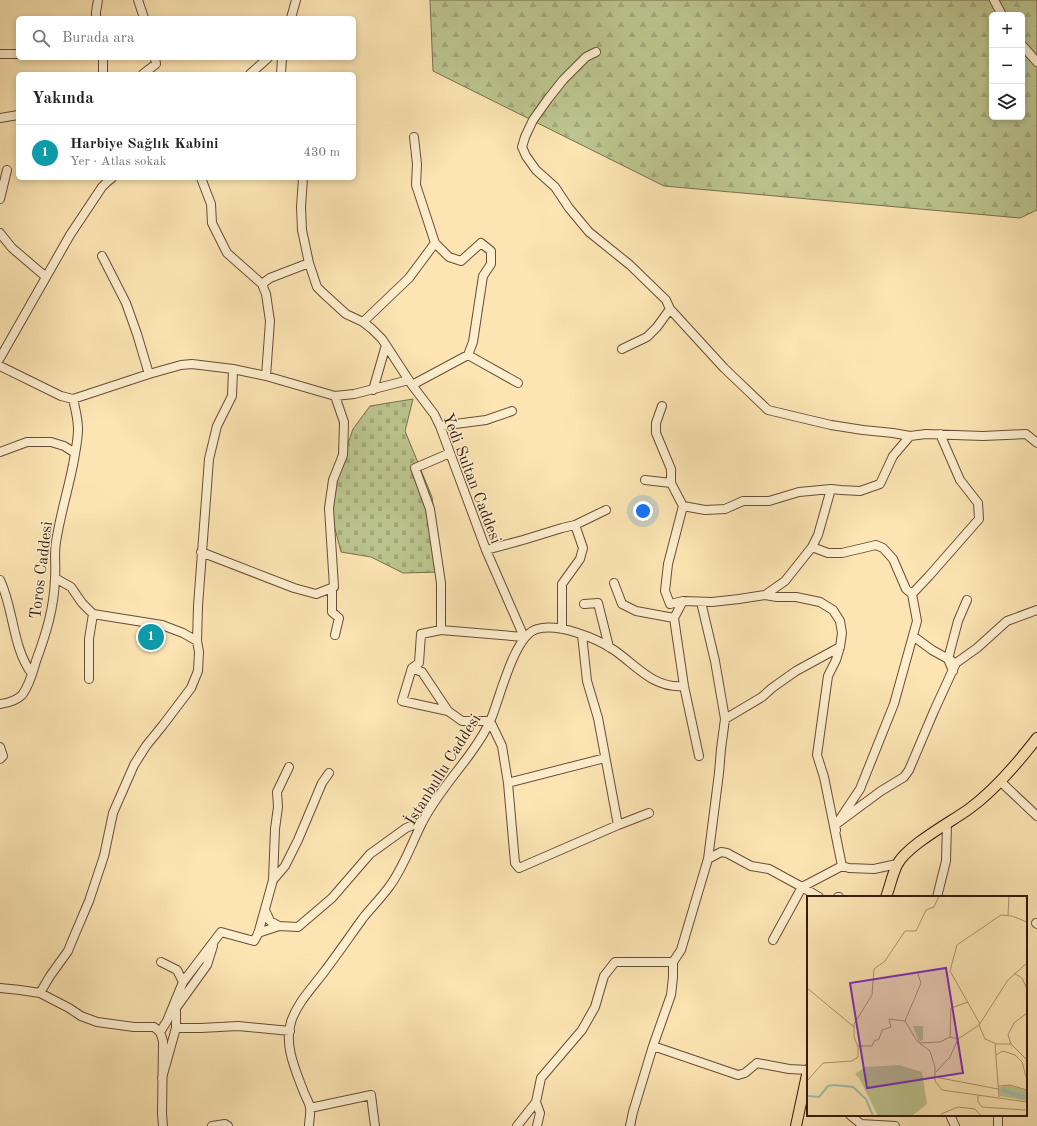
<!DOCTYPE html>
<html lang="tr">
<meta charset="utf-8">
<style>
:root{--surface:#fff;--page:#f6f6f6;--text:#222;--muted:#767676;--line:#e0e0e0;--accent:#2563eb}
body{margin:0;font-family:"Old Standard TT",serif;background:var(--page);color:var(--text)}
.controls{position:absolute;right:12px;top:12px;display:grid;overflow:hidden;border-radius:6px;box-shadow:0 2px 6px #0003}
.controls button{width:36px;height:36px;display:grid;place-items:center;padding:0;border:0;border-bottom:1px solid var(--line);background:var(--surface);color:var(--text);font:20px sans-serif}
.you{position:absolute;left:643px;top:511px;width:14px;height:14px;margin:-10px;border:3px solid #fff;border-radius:50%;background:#1a73e8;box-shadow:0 0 0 6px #1a73e833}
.badge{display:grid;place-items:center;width:26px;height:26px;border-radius:50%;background:var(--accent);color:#fff;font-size:13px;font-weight:700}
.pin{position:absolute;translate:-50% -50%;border:2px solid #fff;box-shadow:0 1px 4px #0006}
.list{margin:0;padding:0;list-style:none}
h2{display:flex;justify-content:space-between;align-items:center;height:52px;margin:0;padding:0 16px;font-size:17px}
h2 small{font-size:13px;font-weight:400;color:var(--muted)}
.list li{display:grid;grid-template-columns:26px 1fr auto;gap:12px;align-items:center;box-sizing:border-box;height:56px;padding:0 16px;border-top:1px solid var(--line)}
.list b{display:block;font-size:15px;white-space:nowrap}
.list p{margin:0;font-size:13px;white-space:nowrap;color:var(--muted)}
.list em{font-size:13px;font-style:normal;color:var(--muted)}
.icon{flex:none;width:22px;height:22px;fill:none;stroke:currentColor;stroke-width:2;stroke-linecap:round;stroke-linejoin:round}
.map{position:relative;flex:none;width:1037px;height:1126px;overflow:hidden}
.search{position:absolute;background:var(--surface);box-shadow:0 2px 6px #0003;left:16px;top:16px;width:340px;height:44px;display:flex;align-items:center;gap:10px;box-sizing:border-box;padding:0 14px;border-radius:6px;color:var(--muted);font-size:15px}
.panel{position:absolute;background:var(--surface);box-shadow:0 2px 6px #0003;left:16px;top:72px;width:340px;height:108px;border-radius:6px}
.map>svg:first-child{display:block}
.forest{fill:url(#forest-firs);stroke:#796f4e;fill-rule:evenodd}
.cemetery{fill:url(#cemetery-stones);stroke:#796f4e}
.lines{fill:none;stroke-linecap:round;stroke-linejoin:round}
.minor-casing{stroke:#684c37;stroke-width:10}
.major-casing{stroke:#36190e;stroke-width:12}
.minor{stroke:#fdeece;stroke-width:8}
.major{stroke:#fce5b3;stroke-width:10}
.labels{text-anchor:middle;stroke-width:3;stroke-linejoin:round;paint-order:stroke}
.street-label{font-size:16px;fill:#36190e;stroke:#fdeece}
.inset-river{fill:none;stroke:#9fbfb1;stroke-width:2}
.inset-road{fill:none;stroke:#ad9371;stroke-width:1}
.view{fill:#7b2cbf;fill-opacity:0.15;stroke:#7b2cbf;stroke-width:2}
.inset-edge{fill:none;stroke:#36190e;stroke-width:2}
</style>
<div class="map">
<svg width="1037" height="1126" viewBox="0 0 1037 1126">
<defs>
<pattern id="forest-firs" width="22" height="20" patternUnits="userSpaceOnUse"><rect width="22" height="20" fill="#bcc58f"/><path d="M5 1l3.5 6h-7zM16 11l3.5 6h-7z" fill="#a2a97a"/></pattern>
<pattern id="cemetery-stones" width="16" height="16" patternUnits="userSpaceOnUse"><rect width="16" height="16" fill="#bcc58f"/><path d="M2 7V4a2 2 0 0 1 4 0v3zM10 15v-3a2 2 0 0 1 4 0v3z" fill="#a2a97a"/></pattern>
</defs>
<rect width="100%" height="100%" fill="#fce5b3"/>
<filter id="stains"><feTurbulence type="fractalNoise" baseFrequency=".005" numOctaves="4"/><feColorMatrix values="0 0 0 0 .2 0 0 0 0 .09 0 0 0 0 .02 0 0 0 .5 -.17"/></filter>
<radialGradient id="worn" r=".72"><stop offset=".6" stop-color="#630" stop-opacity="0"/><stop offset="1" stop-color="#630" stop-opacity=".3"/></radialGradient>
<!-- forest -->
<path class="forest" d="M430 0H1037V210L1020 218 664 186 433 71ZM992 15H1022V117H992Z"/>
<!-- cemetery -->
<path class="cemetery" d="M413 399 405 431 432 497 442 572 403 573 371 557 341 552 331 513 339 470 353 429 370 406Z"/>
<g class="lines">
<!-- minor casing -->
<g class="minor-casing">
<path id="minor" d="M138 0 144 18
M994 0 1002 15
M96 18V12L98 0
M291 18 296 0
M1022 45 1037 62
M596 52 586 57 563 80 548 99 533 120 525 137 522 147 526 156 536 170 555 187 569 208 589 232 630 265 666 300 670 309 724 368 768 410 793 416 831 425 863 430 893 433 910 436
M0 54H18
M103 74V58
M143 74 156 64 155 58
M250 74 268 58
M281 74 282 58
M0 118 18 115
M414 137 417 164 416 185 435 243
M201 178 211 204 212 223 227 253 262 284 266 294 270 321 266 376
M303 178 301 207 302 230 309 263 317 287 323 293 346 314 363 322 372 329 382 339 412 385 434 414 440 426 486 550 524 637 441 630 421 634 419 663 412 668 402 701 448 711
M0 199 7 170
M0 233 12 248 46 277
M102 256 126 303 137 334 149 374
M262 284 270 278 309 263
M363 322 409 278 435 243 449 257 461 261 481 243 491 251V264L483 276 473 342 468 355 412 385
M622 349 647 337 657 327 670 309
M468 355 518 383
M0 358 70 235 102 187 107 182 112 178
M0 366 61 396 73 399 149 374 181 365 192 364 233 369 266 376 335 396 354 394 409 380
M373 390 386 345
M662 406 656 423V433L671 469V483L683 506
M440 426 486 420 512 411
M0 452 27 442H51L64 446 75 453
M645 480 671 483
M812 547 828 553H842L876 545 883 548 893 559 906 589 912 594 929 576 979 519 978 503 960 480 940 434
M486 550 523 540 562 528 575 525 606 510
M201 552 294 588 316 594 334 587 329 508 333 480 343 455 344 422 335 396
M55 578 71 587 82 603 93 614 162 625 183 633 197 641
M0 580C14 609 12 647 32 674
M614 583 622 604 636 611 674 618
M332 588V612L339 618 335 635
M765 595 777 597H796L820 602 833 610 840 621 842 633 840 647 836 660 828 676 817 755 824 777 842 866 849 868 874 869 897 864
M683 601 670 604 665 591 668 564 683 506 705 510 725 509 743 501H769L799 492 831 489
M584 604 598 603 609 647
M562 629V584L580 559 583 548 575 525
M441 630V583L430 509 415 468 450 453
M582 635 587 681 598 718 618 825
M913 636 932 650 952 661
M412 668 422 672 448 711 462 721H490L502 746 508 783 515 863 519 868 618 825 649 813
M953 671 948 659 958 621 967 600
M89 679V639L93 614
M0 704C8 703 16 701 22 695 29 686 33 672 36 661 46 634 54 608 55 579 56 566 54 554 56 542 60 516 68 490 73 465 75 453 78 441 78 429 78 418 75 408 73 399
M725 719 762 697 772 688 796 671 840 647
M0 747 3 756 0 759
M699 756 684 686 674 618 683 601 712 602 739 599 765 595 785 581 812 547 818 535 831 489 841 490 860 491 880 484 893 456 910 436 926 434 983 436 1026 434 1037 443
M1000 781 1037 816
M508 783 605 758
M840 819 860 789 894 704 917 621 912 594
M836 830 835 825 881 791 904 777 909 770 934 711 956 663 977 648 1007 621 1037 610
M708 859 721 852 727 853 751 866 769 869 802 887 819 897
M273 880 275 829 278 807 277 792 289 767
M838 897H839
M937 897 946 861 947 824
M265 910 270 921 279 926 298 927 332 898 370 854 406 828 423 821
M1036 923 1037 924
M258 933 279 926
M773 940 802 887 842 866
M161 962 177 970 183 982
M0 988 20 990 40 993 69 1008 81 1016 97 1022 134 1027H154L160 1032 167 1021 183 982 221 932 254 941 258 934 273 880 285 866 298 840 322 783 329 773
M40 993 50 976 68 951 72 941 89 901 104 856 113 813 134 765 146 746 163 725 191 688 198 671 199 652 197 641 198 606 209 459 217 426 232 396 233 369
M176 1028H201L238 1026 290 1031
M160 1032 163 1041 162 1114 163 1126
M653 1046 738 1075 745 1073 757 1063 789 1069 808 1070
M162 1078 176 1028V1008L207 965 213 946
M536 1102 540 1113 537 1126
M310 1108 371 1095 375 1126
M850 1115 861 1124 895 1126
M950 1115 955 1126
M998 1115V1126
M212 1126 225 1124 228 1126
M309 1126C309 1120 311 1113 310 1107 309 1102 305 1096 303 1090 295 1069 284 1045 291 1022 297 1003 312 988 324 972 337 955 350 936 363 918 371 908 381 898 389 887 404 867 412 842 423 821 436 796 454 776 470 754 478 743 486 731 491 719 500 698 514 635 537 629 559 623 596 638 614 650 637 666 654 689 684 686
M517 1126 536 1102 541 1078 582 1030 595 1007 604 976 615 962H673
M630 1126 633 1112 653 1046 671 995 673 977V962L681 950 708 859 719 773 721 749 725 719 715 661 701 602"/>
</g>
<!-- major casing -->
<g class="major-casing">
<path id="major" d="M886 897C890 887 892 875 897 865 906 846 951 822 969 809 995 790 1017 764 1037 738
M796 1126 808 1070"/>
</g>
<!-- minor -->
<use href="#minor" class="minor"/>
<!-- major -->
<use href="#major" class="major"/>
</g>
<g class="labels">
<!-- street labels -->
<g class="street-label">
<text transform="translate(473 478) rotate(69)" y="6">Yedi Sultan Caddesi</text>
<text transform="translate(40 570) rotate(-83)" y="6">Toros Caddesi</text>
<text transform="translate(442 769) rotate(-58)" y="6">İstanbullu Caddesi</text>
</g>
</g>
<!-- overview -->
<g transform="translate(807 896)">
<rect width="220" height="220" fill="#fce5b3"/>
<path d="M92 169 115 176 120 208 105 220H71L52 182 48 178 58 171Z" fill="#bcc58f"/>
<path d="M106 130H116V144L112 146Z" fill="#bcc58f"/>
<path d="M200 189 220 194V205L193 200 191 192Z" fill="#bcc58f"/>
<path d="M195 192 220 200V204L194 196Z" fill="#9fbfb1"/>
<path class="inset-river" d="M0 200 12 201 21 190 27 189 46 191 59 203 66 220"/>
<path class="inset-road" d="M201 19 202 0M207 77 215 82 220 93M0 92 47 131M220 117 207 127 201 139 204 148 220 164M82 123 98 125 114 87 111 78M98 125 110 145 123 155 128 171V185L135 194 220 206M173 128 143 75 150 49 194 19 205 20 220 26M172 129 178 143 190 148H204M143 141 144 112 161 106M113 147 133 146 143 141 151 143 172 129 201 84 220 67M188 148 192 201M51 150H65L67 145 72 143 75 134 84 131 82 123M189 159 196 155 208 159 215 166 220 184M129 176 143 161 151 143M128 181 191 193M0 185 16 167 45 165 51 161V151L47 141V128L65 99 67 73 78 65 98 35H109L119 14 127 11 132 0M191 190 203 189 220 194M171 199V206L175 211 218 214M134 218 151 211 168 213 174 220"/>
<path class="view" d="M139 72 156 177 60 192 43 87Z"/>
<rect width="220" height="220" class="inset-edge"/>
</g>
<rect width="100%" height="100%" filter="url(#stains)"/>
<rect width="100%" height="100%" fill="url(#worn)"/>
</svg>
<div class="controls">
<button>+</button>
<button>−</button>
<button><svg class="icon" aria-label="layers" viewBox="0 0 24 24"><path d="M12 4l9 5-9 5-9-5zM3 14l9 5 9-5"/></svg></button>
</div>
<div class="you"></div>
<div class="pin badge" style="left:151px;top:637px;background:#0f9aa8">1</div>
<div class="search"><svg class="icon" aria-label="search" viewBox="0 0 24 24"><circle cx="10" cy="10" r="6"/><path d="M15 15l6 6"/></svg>Burada ara</div>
<section class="panel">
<h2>Yakında<small></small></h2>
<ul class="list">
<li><span class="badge" style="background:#0f9aa8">1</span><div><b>Harbiye Sağlık Kabini</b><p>Yer · Atlas sokak</p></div><em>430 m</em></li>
</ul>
</section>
</div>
